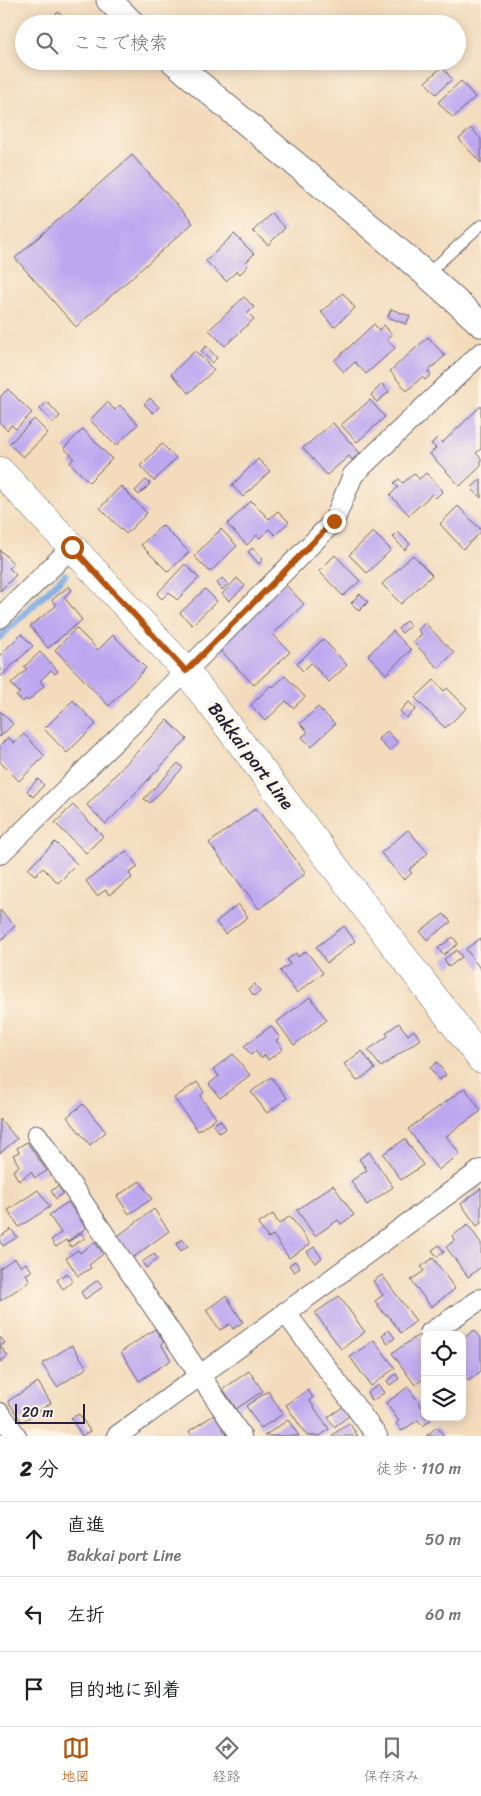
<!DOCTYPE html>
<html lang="ja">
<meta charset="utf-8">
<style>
:root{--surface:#fff;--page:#f6f6f6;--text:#202124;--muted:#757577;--line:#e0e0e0;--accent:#b45309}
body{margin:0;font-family:Sriracha,"Klee One",sans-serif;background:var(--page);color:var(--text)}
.controls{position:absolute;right:15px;bottom:15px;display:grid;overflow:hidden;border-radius:10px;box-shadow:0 2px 12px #0003}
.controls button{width:45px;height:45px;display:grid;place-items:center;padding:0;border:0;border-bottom:1px solid var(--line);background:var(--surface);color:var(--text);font:25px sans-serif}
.scale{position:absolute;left:15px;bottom:12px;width:70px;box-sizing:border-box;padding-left:5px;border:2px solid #22223b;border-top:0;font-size:14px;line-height:18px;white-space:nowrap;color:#22223b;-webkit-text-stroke:4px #fcf5e5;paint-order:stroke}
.stop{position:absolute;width:15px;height:15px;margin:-11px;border:4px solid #b45309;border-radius:50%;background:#fff}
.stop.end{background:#b45309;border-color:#fff;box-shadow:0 1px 5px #0008}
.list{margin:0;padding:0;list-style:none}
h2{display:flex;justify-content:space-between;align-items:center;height:65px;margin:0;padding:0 20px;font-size:21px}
h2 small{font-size:16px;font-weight:400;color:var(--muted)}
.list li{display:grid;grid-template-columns:32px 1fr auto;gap:15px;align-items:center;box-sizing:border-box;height:75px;padding:0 20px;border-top:1px solid var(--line)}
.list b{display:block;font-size:19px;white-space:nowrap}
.list p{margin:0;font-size:16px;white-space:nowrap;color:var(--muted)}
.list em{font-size:16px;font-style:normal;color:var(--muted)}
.icon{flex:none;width:28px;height:28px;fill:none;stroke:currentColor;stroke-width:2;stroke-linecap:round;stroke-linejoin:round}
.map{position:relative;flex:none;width:481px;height:1436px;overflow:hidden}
.search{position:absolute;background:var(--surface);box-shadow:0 2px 12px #0003;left:15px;right:15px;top:15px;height:55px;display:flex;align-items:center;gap:12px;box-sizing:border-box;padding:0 18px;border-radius:28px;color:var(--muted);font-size:19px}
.sheet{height:290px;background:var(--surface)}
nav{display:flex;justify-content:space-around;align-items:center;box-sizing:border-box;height:70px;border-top:1px solid var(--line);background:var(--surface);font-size:14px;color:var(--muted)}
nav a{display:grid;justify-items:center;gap:2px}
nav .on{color:var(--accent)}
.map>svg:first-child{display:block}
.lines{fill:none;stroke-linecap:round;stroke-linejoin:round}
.stream{stroke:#79a9e4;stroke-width:7}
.building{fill:#bda8f0}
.service-casing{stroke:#6b6368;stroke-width:12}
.minor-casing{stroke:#6b6368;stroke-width:22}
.tertiary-casing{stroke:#6b6368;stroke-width:27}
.secondary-casing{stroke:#6b6368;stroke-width:29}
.service{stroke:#fff;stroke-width:10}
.minor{stroke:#fff;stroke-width:20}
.tertiary{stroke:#fff;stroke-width:25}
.secondary{stroke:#fff;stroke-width:28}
.route{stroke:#b45309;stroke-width:6}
.labels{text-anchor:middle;stroke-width:4.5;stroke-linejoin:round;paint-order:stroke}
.street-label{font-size:18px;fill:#22223b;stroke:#fcf5e5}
</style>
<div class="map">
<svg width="481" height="1436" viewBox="0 0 481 1436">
<rect width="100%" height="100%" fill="#fcf5e5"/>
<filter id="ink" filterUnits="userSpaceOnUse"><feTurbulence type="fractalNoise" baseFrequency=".02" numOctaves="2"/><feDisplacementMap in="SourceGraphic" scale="10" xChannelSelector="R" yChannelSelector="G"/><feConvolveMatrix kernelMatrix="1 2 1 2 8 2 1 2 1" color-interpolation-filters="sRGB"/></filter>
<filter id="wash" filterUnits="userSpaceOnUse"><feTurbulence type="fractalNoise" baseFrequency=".0096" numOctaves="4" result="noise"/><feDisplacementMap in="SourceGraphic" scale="20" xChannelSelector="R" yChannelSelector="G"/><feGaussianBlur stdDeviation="1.12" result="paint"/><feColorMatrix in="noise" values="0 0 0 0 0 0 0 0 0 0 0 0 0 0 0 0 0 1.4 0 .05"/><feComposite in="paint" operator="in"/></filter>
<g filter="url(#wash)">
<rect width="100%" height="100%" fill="#f3dbbb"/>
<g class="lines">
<!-- stream -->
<path class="stream" d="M0 637 65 575"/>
</g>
<g id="blocks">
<!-- building -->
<path class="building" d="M58 12 67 20 63 24H47Z
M442 67 452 79 436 94 425 82Z
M461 81 475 97 453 118 438 102Z
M471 128 481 139V163L459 139Z
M132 155 193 223 76 327 15 258Z
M271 213 285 228 268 245 253 231Z
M234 234 254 254 245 263 248 266 240 274 237 271 226 281 206 261Z
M343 293 355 308 334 327 321 312Z
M244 297 254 307 248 313 254 319 225 346 209 330Z
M391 309 410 316 406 324 388 317Z
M374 324 379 330 384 325 392 335 387 339 395 348 366 374 355 362 344 372 334 361Z
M428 337 445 356 428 371 431 375 425 380 422 377 407 391 390 371Z
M206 346 217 358 212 363 201 351Z
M195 351 214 370 189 393 171 374Z
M382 384 389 392 377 402 371 395Z
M8 389 32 413 16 429 11 425 7 430 0 423V397Z
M150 398 159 407 153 413 144 404Z
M370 400 385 417 357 442 341 425Z
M47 402 60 416 53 423 40 409Z
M107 402 115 410 120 405 138 424 116 446 90 420Z
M481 406V449L476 453 481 458V466L460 486 430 454 436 448 431 444 437 438 442 443Z
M34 419 48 433 23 457 9 444Z
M333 423 360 453 352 460 349 456 327 475 303 448Z
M83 429 112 459 89 482 70 463 74 458 64 448Z
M162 444 176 458 154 481 140 466Z
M258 459 270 471 243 497 232 485Z
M414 473 419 479 426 473 443 491 436 498 432 494 409 515 390 495 398 487 394 483 399 479 403 483Z
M481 479V498L471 488Z
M146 480 150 484 139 495 135 491Z
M121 486 147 513 126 534 100 508Z
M251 501 269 519 278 511 289 522 275 535 269 529 260 538 257 535 247 545 227 524Z
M458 506 481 530V532L463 549 440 524Z
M162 525 189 552 168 572 141 545Z
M221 529 237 546 210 572 194 556Z
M373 532 391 550 367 573 349 555Z
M398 532 410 544 405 550 393 537Z
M252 548 263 559 259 564 248 552Z
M0 550 14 564 9 568 16 575 0 591Z
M335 555 360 581 343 596 319 571Z
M413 555 432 575 401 604 382 584Z
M185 564 199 578 177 600 169 592 162 599 157 594Z
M222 578 228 584 222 590 217 583Z
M237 578 245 586 229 601 222 594Z
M284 583 304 604 273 634 290 652 254 685 216 646Z
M69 586 72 590 64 597 82 620 48 648 30 626 56 606 52 600Z
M205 589 217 601 192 625 180 613Z
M360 594 368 602 359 611 351 603Z
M406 621 410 626 402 633 398 629Z
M425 623 454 653 438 668 413 642 422 634 418 630Z
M76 628 98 650 113 635 146 668 109 706 55 650Z
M393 631 411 650 386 674 368 655Z
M21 634 33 646 0 677V655Z
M323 639 347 665 329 682 311 663 303 671 297 664Z
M40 652 58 671 55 674 51 670 40 681 44 686 28 701 26 699 23 702 16 696 20 693 11 684 27 669 24 667Z
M285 676 305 697 293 708 286 701 265 721 251 705 271 685 273 687Z
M434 680 444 691 447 688 467 708 445 728 415 698Z
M73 700 96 724 67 753 44 729Z
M409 702 416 709 406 718 400 711Z
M318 707 335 724 311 747 302 737 308 732 300 724Z
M0 711 13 724 0 737Z
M167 720 187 739 106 824 87 805Z
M387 731 398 743 389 751 378 739Z
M24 734 45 756 19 781 0 762V745L8 737 14 743Z
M178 763 183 768 150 803 144 799Z
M38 779 44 785 33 797 27 791Z
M73 805 103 836 86 853 55 823Z
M256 808 306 873 259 909 209 843Z
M408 830 428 853 409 870 412 873 404 880 381 853Z
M55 842 77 864 58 883 43 868 35 875 28 869Z
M126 851 138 867 129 873 132 878 109 895 106 890 97 896 86 881Z
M238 904 248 917 225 934 216 922Z
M0 910 15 926 0 941Z
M444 914 451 922 427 940 420 931Z
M344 926 355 941 327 963 316 947Z
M453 937 458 944 443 955 438 948Z
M481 938V970L466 949Z
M457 950 462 957 449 967 444 959Z
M306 951 323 973 297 993 280 971 290 964 287 960 296 953 298 957Z
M255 984 260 992 254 996 249 989Z
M310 997 327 1020 294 1045 277 1022Z
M399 1023 408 1035 414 1030 420 1039 381 1067 368 1050 388 1036 386 1033Z
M271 1026 280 1038 276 1040 283 1049 268 1060 265 1055 261 1058 255 1051 251 1055 244 1046Z
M362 1051 375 1069 357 1081 344 1064Z
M233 1054 250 1075 220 1098 209 1084 219 1076 213 1069Z
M437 1062 446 1075 439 1080 430 1068Z
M271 1077 287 1098 267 1113 251 1092Z
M197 1082 204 1092 200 1096 216 1118 198 1131 174 1098Z
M465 1088 481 1111 446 1136 460 1154 438 1170 408 1129Z
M83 1104 106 1132 90 1145 67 1117Z
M0 1119 17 1139 0 1153Z
M220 1120 226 1128 219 1133 213 1125Z
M405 1139 423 1165 401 1180 383 1154Z
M27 1142 47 1171 35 1178 31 1172 19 1181 13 1171 19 1166 13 1155 19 1152 17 1148Z
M369 1152 393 1187 367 1205 351 1181 367 1170 359 1159Z
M140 1181 152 1199 129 1214 117 1196Z
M333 1185 354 1215 341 1224 338 1220 315 1236 297 1210Z
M58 1186 63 1193 56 1199 51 1191Z
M481 1188V1223L477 1226 461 1204Z
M38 1190 50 1207 19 1227 8 1210Z
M68 1202 86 1228 67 1242 66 1240 56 1247 51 1240 61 1233 49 1215Z
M154 1209 169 1231 131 1259 115 1238Z
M273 1214 279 1224 290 1216 310 1244 289 1258 273 1235 268 1238 258 1224Z
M468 1225 481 1243V1267L468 1277 446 1247 455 1240 452 1236Z
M11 1229 17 1237 3 1246 0 1242V1237Z
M81 1233 85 1238 71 1247 68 1242Z
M182 1239 188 1246 181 1251 176 1244Z
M95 1242 103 1254 89 1265 91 1268 78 1276 66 1258 78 1250 80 1253Z
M439 1245 444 1252 437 1257 432 1250Z
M314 1247 322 1258 315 1263 307 1252Z
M154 1254 158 1259 146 1268 142 1262Z
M15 1258 21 1267 26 1263 32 1271 26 1274 30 1281 0 1301V1268Z
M433 1258 455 1289 431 1307 411 1280 424 1271 421 1267Z
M295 1261 300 1268 294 1272 289 1265Z
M67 1273 73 1281 63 1289 57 1280Z
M382 1275 416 1321 401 1333 387 1314 385 1315 375 1301 383 1295 373 1281Z
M98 1280 103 1287 85 1299 81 1292Z
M226 1296 243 1322 233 1329 230 1324 220 1330 206 1310Z
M339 1296 365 1332 341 1349 315 1313Z
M155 1329 164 1342 161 1344 171 1360 139 1381 121 1352Z
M389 1330 395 1338 388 1343 382 1335Z
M474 1330 481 1339V1371L468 1381 462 1373V1335L464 1338Z
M419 1335 425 1343V1378L415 1385 392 1353Z
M0 1337 5 1343 0 1346 8 1356 0 1362Z
M374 1340 395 1368 371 1386 350 1357Z
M72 1345 87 1368 57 1387 42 1364Z
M249 1371 263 1391 236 1409 223 1389Z
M396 1374 399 1379 390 1385 387 1381Z
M38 1382 51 1403 22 1422 8 1401Z
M379 1385 384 1393 372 1401 367 1393Z
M408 1387 425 1411V1417H429L431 1420 423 1426 418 1420 402 1431 396 1423 399 1421 386 1403Z
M308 1390 313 1398 309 1400 329 1429 320 1436H307L286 1405Z
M268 1391 283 1414 261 1428 246 1406Z
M343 1407 349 1416 334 1427 328 1417Z
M79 1414 90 1431 82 1436 71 1418Z
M214 1415 228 1436H192L189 1431Z
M288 1420 299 1436H264Z
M349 1423 358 1436H331Z
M437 1427 444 1436H426Z"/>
</g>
</g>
<g filter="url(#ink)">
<use href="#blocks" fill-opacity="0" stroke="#6b6368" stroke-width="1"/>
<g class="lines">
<!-- service casing -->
<g class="service-casing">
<path id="service" d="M427 274 481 225"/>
</g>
<!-- minor casing -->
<g class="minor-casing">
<path id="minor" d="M0 618 72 547
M0 854 186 671 334 521 353 475 481 353
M37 1135 241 1436
M285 1312 377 1436
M430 1333 481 1299
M0 1413 16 1436
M117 1436 481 1170"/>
</g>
<!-- tertiary casing -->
<g class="tertiary-casing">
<path id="tertiary" d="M109 0 133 24
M173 61C275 149 382 232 481 324"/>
</g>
<!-- secondary casing -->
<g class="secondary-casing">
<path id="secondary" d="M0 471 72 547 186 671 481 1059"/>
</g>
<!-- service -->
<use href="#service" class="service"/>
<!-- minor -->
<use href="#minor" class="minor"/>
<!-- tertiary -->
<use href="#tertiary" class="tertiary"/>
<!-- secondary -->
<use href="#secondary" class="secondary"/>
</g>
</g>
<g class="lines" filter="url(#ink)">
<!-- route -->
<path class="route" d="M72 547 186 671 334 521"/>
</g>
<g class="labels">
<!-- street labels -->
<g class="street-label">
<text transform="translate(251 756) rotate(53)" y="6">Bakkai port Line</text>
</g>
</g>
</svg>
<div class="controls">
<button><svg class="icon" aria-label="locate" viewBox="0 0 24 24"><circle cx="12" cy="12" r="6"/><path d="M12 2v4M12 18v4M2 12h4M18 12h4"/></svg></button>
<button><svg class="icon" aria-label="layers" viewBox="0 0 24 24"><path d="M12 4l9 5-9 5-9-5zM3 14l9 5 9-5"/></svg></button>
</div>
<div class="scale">20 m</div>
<div class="stop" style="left:72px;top:547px"></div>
<div class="stop end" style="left:334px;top:521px"></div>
<div class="search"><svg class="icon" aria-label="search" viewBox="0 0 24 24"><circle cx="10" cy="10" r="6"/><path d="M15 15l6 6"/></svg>ここで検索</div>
</div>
<section class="sheet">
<h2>2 分<small>徒歩 · 110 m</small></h2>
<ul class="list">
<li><svg class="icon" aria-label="ahead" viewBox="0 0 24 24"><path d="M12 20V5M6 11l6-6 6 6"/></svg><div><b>直進</b><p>Bakkai port Line</p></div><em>50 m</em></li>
<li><svg class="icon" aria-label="left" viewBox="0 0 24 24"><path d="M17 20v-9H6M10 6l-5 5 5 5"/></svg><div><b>左折</b></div><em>60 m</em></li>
<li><svg class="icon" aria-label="arrive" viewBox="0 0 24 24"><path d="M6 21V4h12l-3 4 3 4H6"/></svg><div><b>目的地に到着</b></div></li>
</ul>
</section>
<nav>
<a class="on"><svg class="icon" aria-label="map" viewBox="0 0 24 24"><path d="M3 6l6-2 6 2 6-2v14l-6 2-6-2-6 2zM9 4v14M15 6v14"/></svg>地図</a>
<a><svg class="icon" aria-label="directions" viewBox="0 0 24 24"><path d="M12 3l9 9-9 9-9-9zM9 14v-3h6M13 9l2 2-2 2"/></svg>経路</a>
<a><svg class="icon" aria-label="saved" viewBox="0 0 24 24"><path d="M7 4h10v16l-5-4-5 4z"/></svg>保存済み</a>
</nav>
